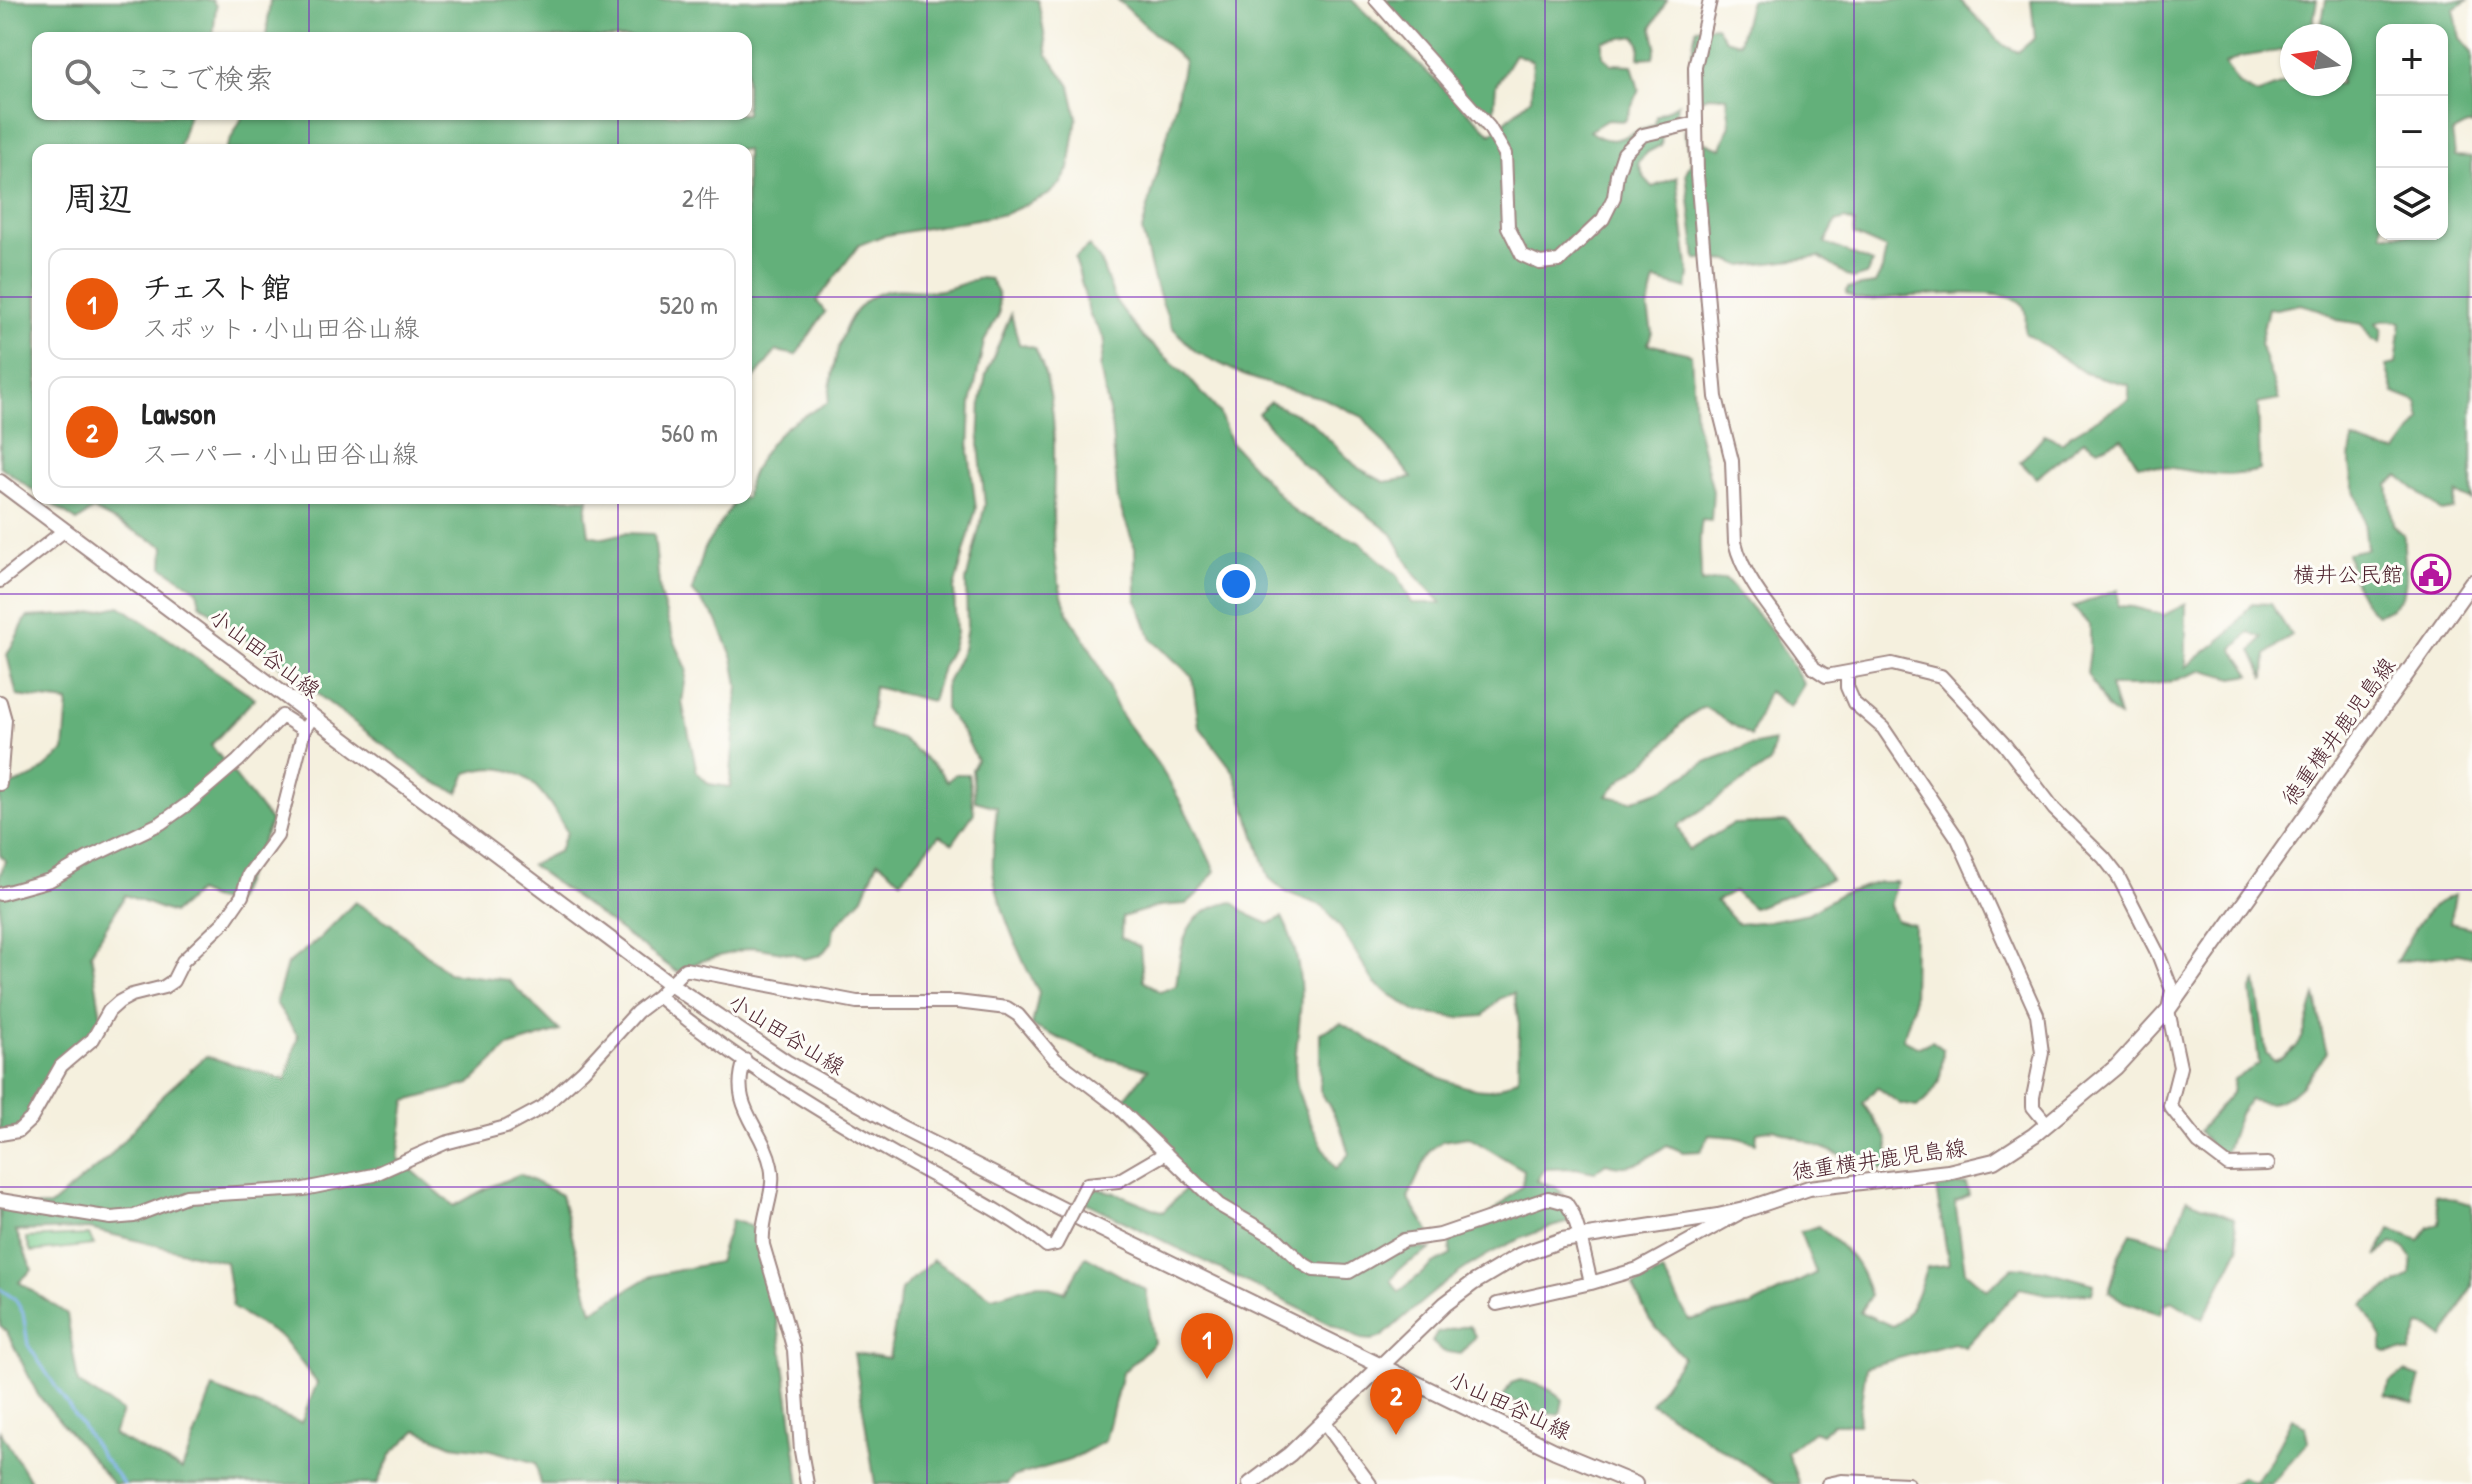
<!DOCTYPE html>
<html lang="ja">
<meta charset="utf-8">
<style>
:root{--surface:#fff;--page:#f2f2f2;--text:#222;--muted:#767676;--line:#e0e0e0;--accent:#ea580c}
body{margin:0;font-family:"Patrick Hand","Klee One",sans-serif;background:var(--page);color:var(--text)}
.controls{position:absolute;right:24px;top:24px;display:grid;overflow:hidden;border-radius:16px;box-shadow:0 2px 6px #0004}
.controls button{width:72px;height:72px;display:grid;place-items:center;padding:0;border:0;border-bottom:2px solid var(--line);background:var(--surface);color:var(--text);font:40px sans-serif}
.compass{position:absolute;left:2280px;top:24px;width:72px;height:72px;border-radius:50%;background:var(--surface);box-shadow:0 2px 6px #0004;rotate:283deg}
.you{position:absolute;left:1236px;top:584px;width:28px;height:28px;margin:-20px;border:6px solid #fff;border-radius:50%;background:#1a73e8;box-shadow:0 0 0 12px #1a73e833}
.badge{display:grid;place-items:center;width:52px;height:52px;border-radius:50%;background:var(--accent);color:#fff;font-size:26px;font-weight:700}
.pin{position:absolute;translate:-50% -66px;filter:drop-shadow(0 2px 4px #0008)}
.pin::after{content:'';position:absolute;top:42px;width:28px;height:24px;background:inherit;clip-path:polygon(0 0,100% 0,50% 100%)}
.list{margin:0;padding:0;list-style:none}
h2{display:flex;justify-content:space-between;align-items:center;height:104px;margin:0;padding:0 32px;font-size:34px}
h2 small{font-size:26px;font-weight:400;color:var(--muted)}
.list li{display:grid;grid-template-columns:52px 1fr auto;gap:24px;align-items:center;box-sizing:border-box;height:112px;margin:0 16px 16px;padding:0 16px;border:2px solid var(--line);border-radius:16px}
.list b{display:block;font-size:30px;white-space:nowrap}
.list p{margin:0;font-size:26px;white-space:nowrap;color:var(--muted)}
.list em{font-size:26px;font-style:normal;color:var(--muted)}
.icon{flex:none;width:44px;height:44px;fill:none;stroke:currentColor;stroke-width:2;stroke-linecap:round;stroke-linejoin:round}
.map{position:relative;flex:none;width:2472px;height:1484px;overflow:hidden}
.search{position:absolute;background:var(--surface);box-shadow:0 2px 6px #0004;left:32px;top:32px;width:720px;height:88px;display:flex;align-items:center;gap:20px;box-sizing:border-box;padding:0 28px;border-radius:16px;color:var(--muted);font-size:30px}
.panel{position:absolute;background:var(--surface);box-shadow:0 2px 6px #0004;left:32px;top:144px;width:720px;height:360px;border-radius:16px}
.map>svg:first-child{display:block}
.green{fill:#7bcd8f;stroke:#62765d;stroke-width:2}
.forest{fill:#64b07a;stroke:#576852;stroke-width:2;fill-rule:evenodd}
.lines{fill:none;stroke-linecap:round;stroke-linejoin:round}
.stream{stroke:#7cb0e9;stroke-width:3}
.minor-casing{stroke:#a08884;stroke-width:16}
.major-casing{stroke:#a08884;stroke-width:18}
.minor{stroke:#fff;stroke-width:12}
.major{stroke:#fff;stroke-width:14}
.minor-bridge-casing{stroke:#a08884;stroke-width:16;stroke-linecap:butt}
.minor-bridge{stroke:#fff;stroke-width:12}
.grid{fill:none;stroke:#7b2cbf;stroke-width:2;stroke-opacity:0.55}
.labels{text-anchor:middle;stroke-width:6;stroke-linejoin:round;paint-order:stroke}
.poi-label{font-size:22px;fill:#4a1f2b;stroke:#fdfcf7;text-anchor:end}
.street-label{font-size:22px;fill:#4a1f2b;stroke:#fdfcf7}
</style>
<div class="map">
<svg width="2472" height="1484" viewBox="0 0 2472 1484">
<rect width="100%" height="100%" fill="#fdfcf7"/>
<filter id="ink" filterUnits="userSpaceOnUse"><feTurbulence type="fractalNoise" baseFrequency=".0125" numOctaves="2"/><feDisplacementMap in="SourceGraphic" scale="16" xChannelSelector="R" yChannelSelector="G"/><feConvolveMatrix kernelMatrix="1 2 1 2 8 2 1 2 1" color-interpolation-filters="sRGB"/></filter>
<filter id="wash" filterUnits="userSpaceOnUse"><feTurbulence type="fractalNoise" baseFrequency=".006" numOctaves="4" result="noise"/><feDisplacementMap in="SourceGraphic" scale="32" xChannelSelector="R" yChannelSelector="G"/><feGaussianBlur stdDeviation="1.8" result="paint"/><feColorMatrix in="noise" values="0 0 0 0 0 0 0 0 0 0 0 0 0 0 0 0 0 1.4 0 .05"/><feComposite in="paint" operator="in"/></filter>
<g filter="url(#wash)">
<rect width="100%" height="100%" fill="#f5f0de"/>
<!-- green -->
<path class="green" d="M89 1235 94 1245 31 1252 26 1238Z"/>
<!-- forest -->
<path class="forest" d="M0 0H212L216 6 213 38H38V114H189L178 150H38V494L0 466Z
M270 0H1038L1048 55 1070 86 1077 117 1069 169 1061 183 1048 195 1005 214 882 236 859 245 817 301 825 312 796 355 776 351 746 389V150H225L244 114H746V38H266Z
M1118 0H1352L1491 134 1531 98 1533 61 1515 54 1496 85 1494 110 1487 120 1383 0H1667L1652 27 1656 46 1653 57 1639 58 1640 46 1636 36 1603 41V55L1611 64 1632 65 1639 90 1625 121 1607 120 1589 131C1618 151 1627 131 1655 125L1656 116 1678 104 1671 130 1662 134 1661 145 1646 153 1638 163 1644 177 1653 187 1677 177 1689 274 1687 289 1655 280 1648 309 1652 332 1648 344 1691 354 1695 419 1713 491 1711 521 1702 520C1697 542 1702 561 1701 583L1725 579 1769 627 1804 684 1790 707 1768 691 1751 736 1704 707C1674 722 1672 740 1649 759 1634 771 1618 779 1607 796L1631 801 1664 789 1706 762 1745 747 1774 741 1770 763 1678 826 1689 850 1733 824 1787 822 1802 837 1831 879 1753 908 1734 891 1716 901 1738 924 1768 921 1809 913 1840 894 1879 882H1897L1890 906 1896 920 1914 925 1913 1007 1903 1039 1919 1047 1932 1041 1943 1049C1942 1076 1940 1091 1917 1107L1900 1104 1877 1087 1863 1103 1887 1140 1892 1171 1871 1167 1774 1129 1757 1132 1756 1143 1735 1137 1709 1135 1701 1151 1683 1152 1667 1145C1647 1158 1632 1173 1606 1163L1594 1172 1575 1168 1544 1169 1537 1181 1554 1186 1563 1194 1520 1204 1486 1218 1522 1186 1524 1170 1468 1137 1443 1141 1430 1150 1408 1198 1433 1238 1415 1240 1392 1253 1416 1248 1431 1249 1399 1269 1391 1280 1399 1292 1433 1264 1451 1255 1449 1238C1469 1231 1542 1198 1559 1207 1566 1210 1567 1216 1569 1222 1489 1243 1442 1282 1382 1337L1371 1340 1361 1339 1083 1201 1090 1187 1116 1193 1163 1212 1190 1184 1120 1104 1148 1069 1100 1057 1032 1026 1039 992C1023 965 996 901 993 870 992 850 995 827 997 807L975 801 972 769 977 760 964 734 945 709V687L963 649 967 627 966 581 985 505 979 445 981 400 986 375 1011 314 1019 344 1035 348C1076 430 1033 527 1068 612 1074 626 1086 639 1093 654 1104 673 1110 696 1121 715 1133 734 1149 750 1161 769 1182 801 1199 837 1215 871L1199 893 1186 904 1160 906 1122 917 1121 938 1140 947 1143 980 1160 992 1176 986C1182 942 1182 912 1232 902L1251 916 1269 924 1282 917C1297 945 1303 981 1300 1013 1299 1037 1292 1062 1297 1086 1300 1104 1325 1153 1336 1169L1349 1154 1340 1125 1320 1090V1033L1341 1023C1378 1044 1446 1091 1489 1090 1498 1090 1510 1082 1518 1078L1519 1024 1514 993 1499 999 1483 1016 1458 1018 1416 1012 1375 984 1342 930 1323 906 1286 892 1269 878 1234 772 1199 726 1192 676 1152 640 1136 598 1135 548 1118 501 1111 421 1100 368 1105 340 1090 316 1075 258 1089 246 1100 260 1115 300 1143 337 1185 374 1219 412 1231 443 1296 513 1359 542 1398 576 1412 603H1442L1415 575 1392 534 1301 463 1258 413 1270 402 1310 421 1358 468 1384 482 1412 478 1363 417 1323 398 1278 387 1243 375 1196 352 1171 326 1153 277 1142 230 1176 102 1184 61Z
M1750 0H1960L2003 45 2018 52 2035 38 2031 0H2317L2311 36H2292V49L2240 57 2225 64 2239 85 2257 94 2292 80V84H2340V36H2319L2326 0H2468L2454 9 2460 38 2472 52V125H2467L2452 133 2455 156 2472 157V501L2457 493 2453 509 2441 511 2399 476 2388 485 2393 525 2404 535C2402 568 2419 602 2377 614 2356 599 2353 577 2347 553L2367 549C2366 538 2365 527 2363 516 2355 488 2345 469 2353 440L2379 449 2397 452 2421 419 2417 402 2394 393 2386 366 2396 364 2401 322 2384 320 2376 323 2382 330 2380 344 2371 339 2362 324 2337 320 2321 310 2300 304 2276 309 2268 308 2260 344 2279 400 2258 404 2260 470C2212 483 2184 465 2138 465L2122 438 2098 449 2084 440 2036 478 2020 462 2045 434 2062 443 2070 435 2129 400V385L2085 373 2025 333C2025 324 2028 310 2021 303 2001 285 1897 298 1867 300L1856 299 1846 293 1848 288 1875 284 1882 270 1886 249 1854 235 1855 223 1845 219 1836 222 1825 243 1873 263 1866 275 1853 279 1819 257 1743 266 1731 261 1696 259 1686 173 1692 160 1684 131 1701 141 1721 148 1730 124 1727 97 1708 96 1688 105 1689 71 1696 28 1716 26 1725 39 1739 43ZM2382 30H2442V234H2382Z
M980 278 990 279 998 293 999 314 984 342 971 404 969 452 976 509 954 589 956 633 952 648 942 667 932 701 874 687 870 729 901 738 939 770 947 782 955 774H968L974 813 953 843 939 835 901 880 878 861 863 897 834 928 832 942 821 955 804 959 794 954 753 947 701 961 677 972 531 865 559 851 567 832C543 789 520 755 467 773L458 793 428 779 200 604 197 590 163 567 164 546 93 510 77 521 43 498H588L586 513 589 535 604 538 625 533 654 534 660 594 674 640 687 669 682 702 697 772 709 784 730 787 738 685 733 658 716 618 692 591 705 547 737 498H746C746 474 770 439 790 424 801 416 816 410 828 402 833 367 840 310 877 294 894 286 915 291 932 291 947 291 966 282 980 278Z
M2118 590V606L2133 607 2164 615 2186 604V667L2230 632 2252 603 2271 604 2291 635 2266 655 2265 678 2252 651 2262 637 2249 633 2233 649 2251 675 2233 678 2204 670 2173 681 2140 686H2110L2119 717 2107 708 2087 673 2090 651V626L2073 607Z
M120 606 255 698 211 745 271 822 232 907 197 892 173 913 125 895 91 953 102 1022 59 1074 32 1121 0 1137V876L5 861 0 854V789L35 776 64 751 68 702 17 696 7 655 27 617 84 614Z
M2455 895 2450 923 2472 928V957L2458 954 2396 962C2412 935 2422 905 2455 895Z
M355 902 391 924 448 973 508 980 560 1031 508 1047 470 1084 406 1101 398 1158 454 1206 485 1189 520 1174 561 1195 592 1311 651 1276 718 1262 732 1220 751 1226C783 1308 787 1398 800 1484H540L536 1463 491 1450 452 1445 417 1430 392 1453 377 1484H113L38 1395 7 1332 0 1325V1208L50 1206 110 1156 164 1094 206 1056 286 1080 298 1036 276 1003 287 964 319 939ZM89 1229 226 1262 233 1308 282 1338 317 1383 301 1423 213 1388 182 1470 113 1435 122 1412 78 1383 67 1314 19 1282 32 1270 16 1231Z
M2256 982 2266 1053 2274 1061C2307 1051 2305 1025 2315 996 2321 1015 2320 1033 2327 1052 2313 1072 2295 1101 2269 1103 2263 1103 2255 1101 2249 1100L2239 1114 2224 1156 2217 1153 2199 1131 2232 1093 2234 1079 2259 1064 2251 991Z
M1966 1184 1969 1195 1955 1202 1965 1271 1987 1290 2013 1267 2044 1270 2094 1284 2092 1293 2052 1295 2020 1288 1965 1347 1954 1343 1866 1367 1858 1424H1832L1822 1434 1813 1431 1787 1452 1799 1484H1776L1651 1403 1683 1357 1650 1321 1633 1286 1663 1272 1689 1320 1751 1306 1816 1273 1800 1232 1818 1226C1845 1249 1860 1260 1870 1296L1860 1312 1892 1326C1913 1317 1919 1287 1927 1267L1949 1265 1936 1188Z
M2435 1195 2472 1204V1286L2444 1338 2429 1327 2420 1325 2410 1353 2401 1351 2386 1353 2382 1349V1338L2363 1305C2377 1291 2395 1287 2410 1275L2412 1258 2405 1248 2392 1243 2376 1257 2390 1229 2419 1240 2429 1227 2439 1223 2440 1217Z
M2187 1199 2234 1218 2239 1248 2203 1319 2172 1301 2164 1304 2161 1314 2125 1302 2109 1292 2119 1255 2131 1233 2170 1244Z
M1086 1256 1146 1290 1154 1343 1122 1373 1105 1441 1070 1460 1013 1477 1007 1484H875L854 1353 889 1358 901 1290 933 1260 992 1297 1038 1284 1065 1292Z
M1469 1325 1475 1336 1461 1354 1442 1351 1432 1342 1437 1333Z
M2405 1372 2421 1377 2414 1404 2385 1395 2390 1382Z
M1520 1380C1536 1383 1552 1388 1563 1400L1560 1415 1538 1412 1503 1397 1511 1383Z
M2292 1418 2305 1426 2308 1441 2271 1484H2231L2242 1477 2255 1482 2270 1461Z
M0 1431 32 1484H0Z"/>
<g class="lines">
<!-- stream -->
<path class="stream" d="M0 1289 15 1299 23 1313 28 1345 101 1455 124 1484"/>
</g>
</g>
<g filter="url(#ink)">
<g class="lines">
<!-- minor casing -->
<g class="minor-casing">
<path id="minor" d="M1376 0 1489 127 1505 154 1508 227 1522 255 1540 263 1559 261 1603 219 1614 197 1617 174 1624 153 1643 135 1695 123
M1710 0 1695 67 1697 175 1716 397 1732 461 1735 542C1746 589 1789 627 1814 668L1826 676 1892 664 1941 676 2005 745 2054 809 2104 858 2118 876 2158 954 2172 990 2168 1010 2180 1067 2170 1106 2199 1143 2228 1165 2268 1164
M0 581 65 530
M1847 673V687L1854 703 1883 728 1958 839 2037 1014 2042 1053 2033 1097V1107L2047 1124
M0 702 5 720 0 784
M0 894 50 880 88 858 161 823 189 803 238 761 282 716 304 730
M658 996C731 1057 814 1108 896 1155 947 1185 1001 1208 1047 1246L1056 1244
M745 1060C728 1107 763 1127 771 1166 777 1190 760 1218 763 1245L794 1350 801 1451 807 1484
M0 1134 18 1131 31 1119 61 1066 93 1039 109 1011 119 1002 132 995 164 987 173 981 183 961 224 922 242 896 249 874 277 836 304 730 313 716
M1087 1184 1118 1181 1166 1153
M0 1200 111 1218 134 1216 186 1196 304 1189 373 1175 445 1143 506 1127 543 1107 583 1071 637 1012 658 996 685 969 857 1002H957L1007 1008 1018 1015 1055 1059 1118 1107 1219 1205 1276 1238 1302 1263 1314 1270 1349 1272 1404 1240 1440 1235 1548 1198 1566 1203 1573 1214 1580 1236 1591 1283
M1497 1304 1591 1283 1638 1269 1738 1214
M1324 1422 1370 1484
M1828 1484 1842 1481 1908 1484"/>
</g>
<!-- major casing -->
<g class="major-casing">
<path id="major" d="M0 482 670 984 786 1062 902 1128 1093 1225 1555 1451 1635 1484
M1250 1484 1290 1454 1445 1304 1473 1283 1520 1255 1562 1240 1718 1216 1744 1210 1809 1188 1948 1172 1994 1161 2034 1135 2116 1067 2168 1010 2472 582"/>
</g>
<!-- minor -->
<use href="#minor" class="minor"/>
<!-- major -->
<use href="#major" class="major"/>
<!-- minor-bridge casing -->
<g class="minor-bridge-casing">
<path id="minor-bridge" d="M1056 1244 1087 1184"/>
</g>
<!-- minor-bridge -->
<use href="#minor-bridge" class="minor-bridge"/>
</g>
</g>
<!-- grid -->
<path class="grid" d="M309 0V38M618 0V38M927 0V1484M1236 0V1484M1545 0V1484M1854 0V1484M2163 0V1484M309 114V150M618 114V150M0 297H38M746 297H2472M309 498V1484M618 498V1484M0 594H2472M0 890H2472M0 1187H2472"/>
<!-- icons -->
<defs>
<g id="civic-ring" transform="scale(2)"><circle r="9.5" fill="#fdfcf7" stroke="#b5179e" stroke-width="1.5"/><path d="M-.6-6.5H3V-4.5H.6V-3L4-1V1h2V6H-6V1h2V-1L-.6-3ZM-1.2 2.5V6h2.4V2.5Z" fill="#b5179e"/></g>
</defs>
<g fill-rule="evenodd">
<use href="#civic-ring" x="2431" y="574"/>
</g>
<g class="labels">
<!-- poi labels -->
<g class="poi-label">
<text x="2403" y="582">横井公民館</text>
</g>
<!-- street labels -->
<g class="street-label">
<text transform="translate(265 653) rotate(37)" y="8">小山田谷山線</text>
<text transform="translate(2338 731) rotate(-54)" y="8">徳重横井鹿児島線</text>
<text transform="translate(787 1034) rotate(32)" y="8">小山田谷山線</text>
<text transform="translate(1879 1159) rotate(-8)" y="8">徳重横井鹿児島線</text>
<text transform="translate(1510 1405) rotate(25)" y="8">小山田谷山線</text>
</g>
</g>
</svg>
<div class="controls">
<button>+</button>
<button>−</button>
<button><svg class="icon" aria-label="layers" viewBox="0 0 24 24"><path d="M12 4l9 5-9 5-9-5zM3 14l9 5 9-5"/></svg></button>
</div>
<svg class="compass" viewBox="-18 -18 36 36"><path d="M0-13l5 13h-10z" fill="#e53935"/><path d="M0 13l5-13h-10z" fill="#767676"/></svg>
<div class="you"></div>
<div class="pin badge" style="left:1207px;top:1379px">1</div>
<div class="pin badge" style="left:1396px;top:1435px">2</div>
<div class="search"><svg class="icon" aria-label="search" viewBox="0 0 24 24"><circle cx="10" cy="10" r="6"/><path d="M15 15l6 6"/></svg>ここで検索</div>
<section class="panel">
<h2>周辺<small>2件</small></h2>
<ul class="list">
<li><span class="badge">1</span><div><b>チェスト館</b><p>スポット · 小山田谷山線</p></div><em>520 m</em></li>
<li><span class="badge">2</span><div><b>Lawson</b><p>スーパー · 小山田谷山線</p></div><em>560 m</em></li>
</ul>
</section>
</div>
